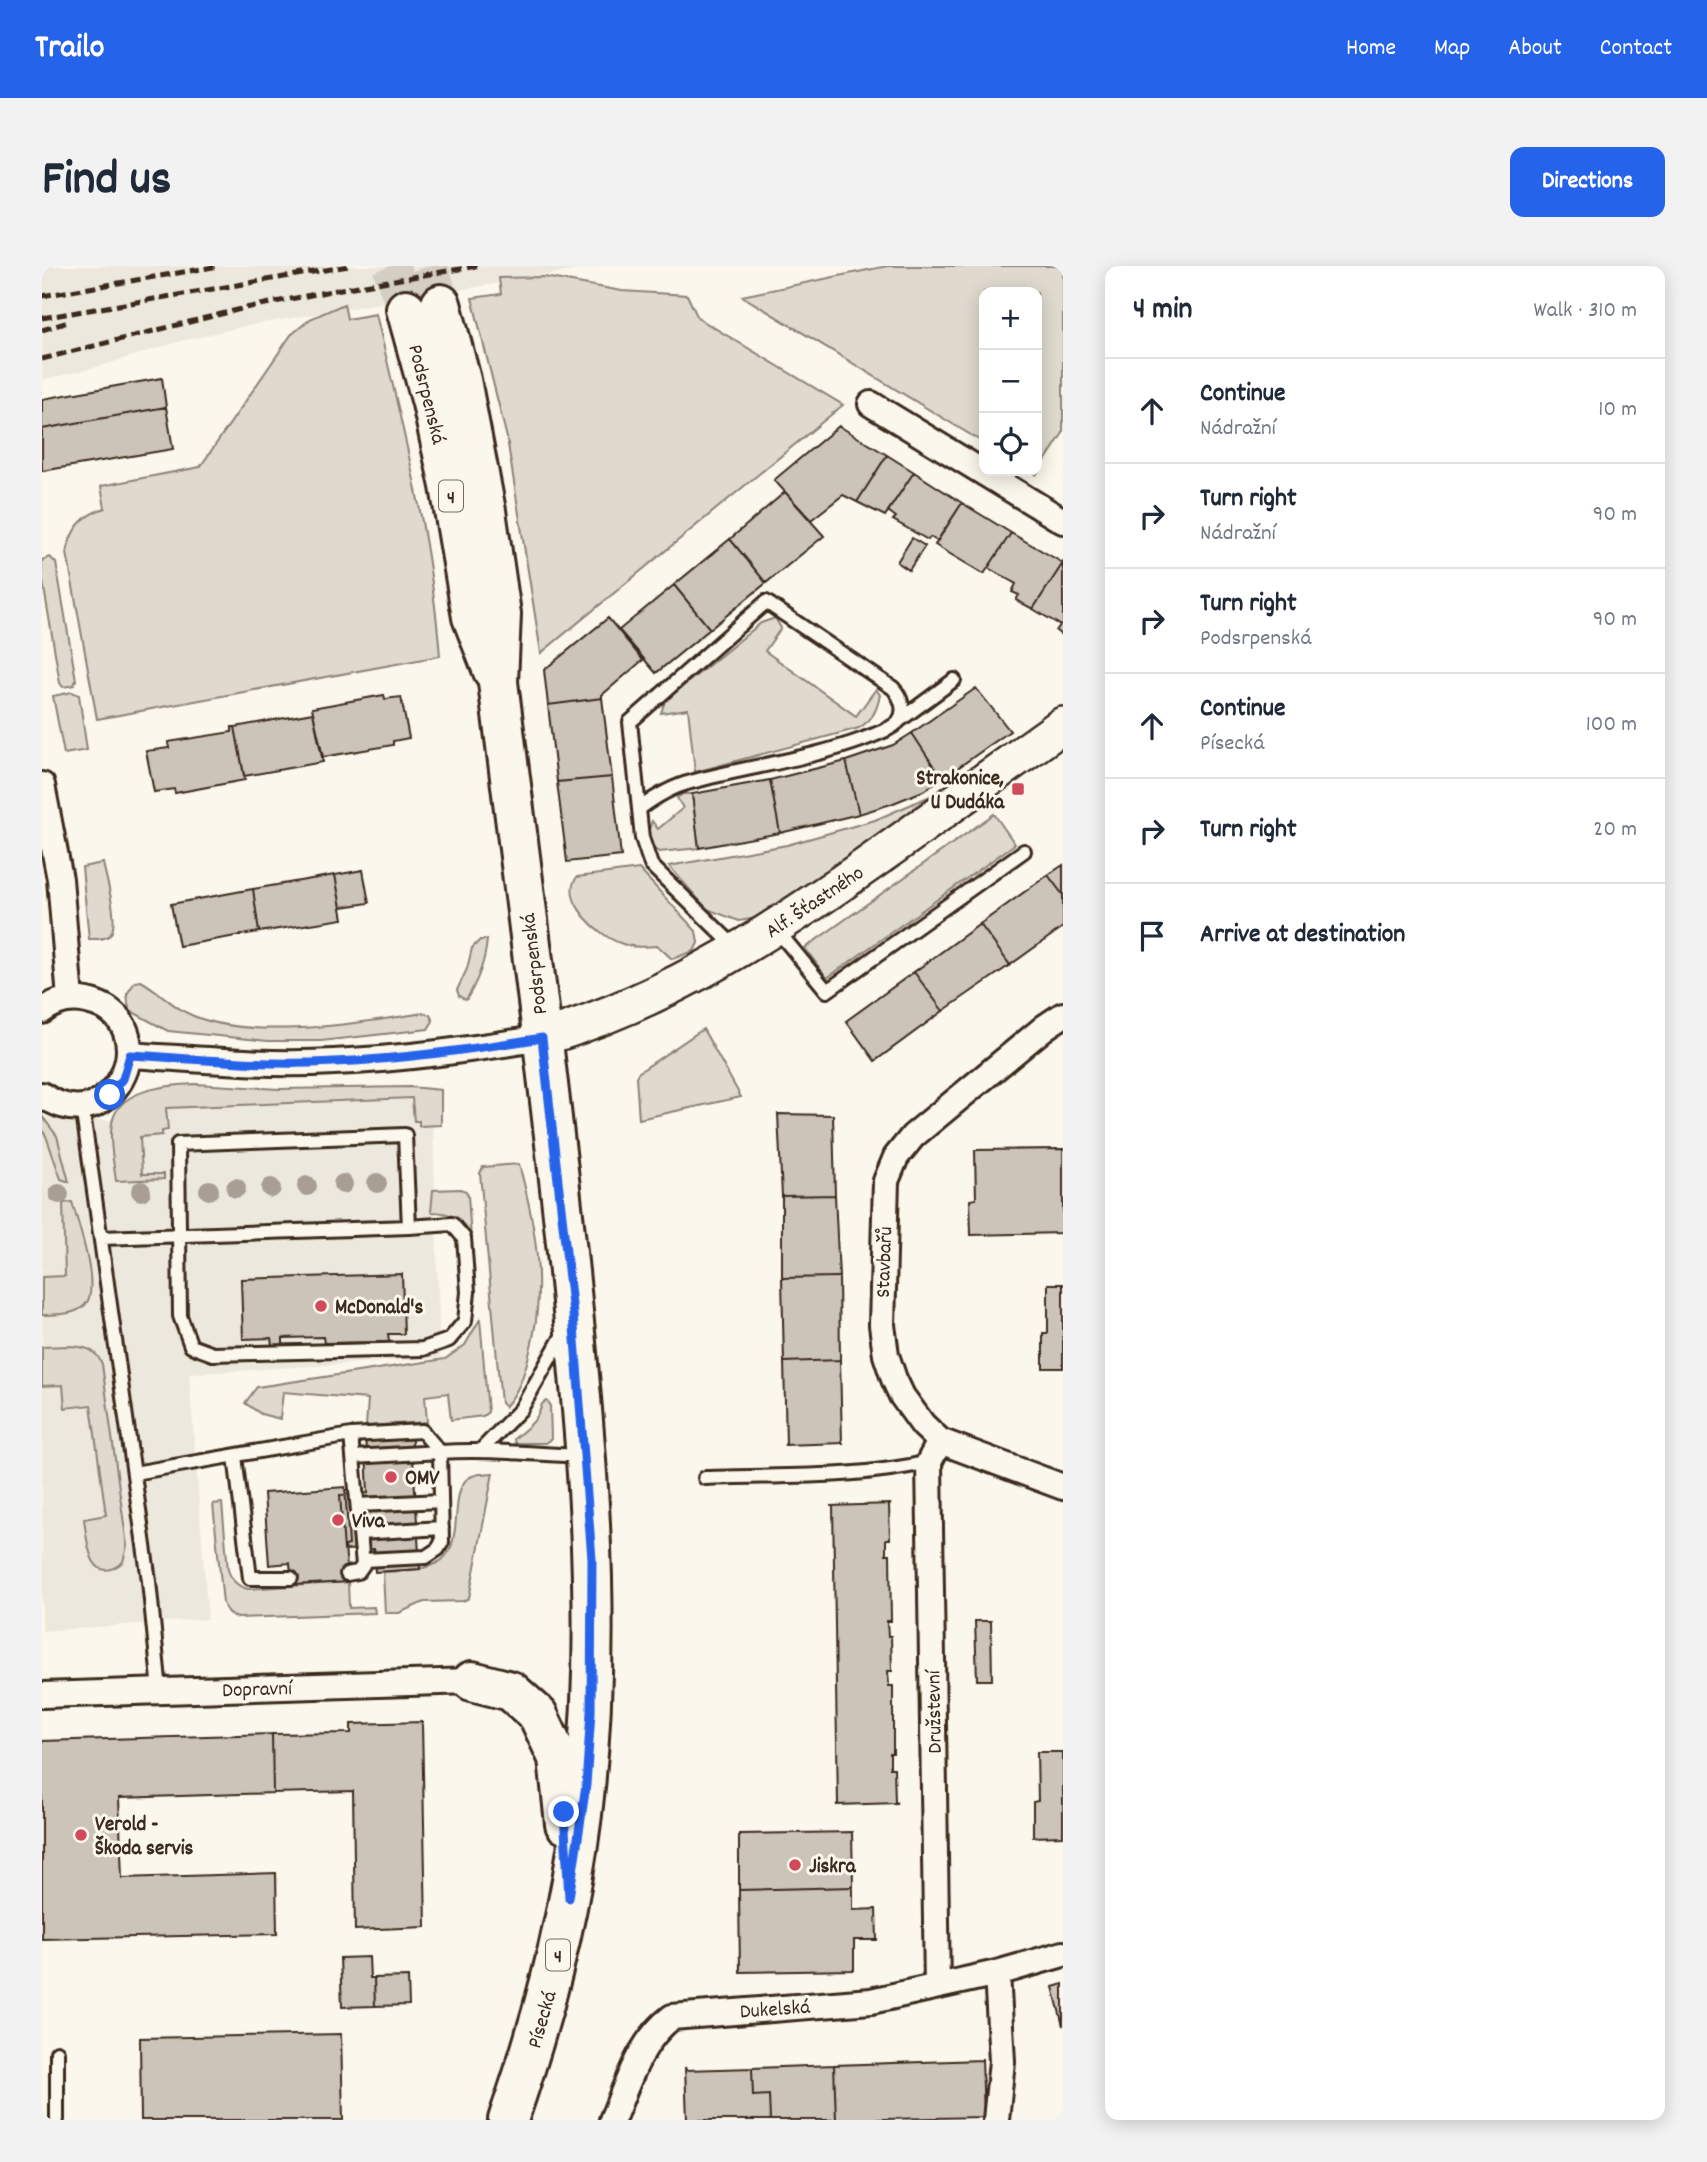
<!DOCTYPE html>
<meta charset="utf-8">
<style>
:root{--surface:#fff;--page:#f2f2f3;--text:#1f2937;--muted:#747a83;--line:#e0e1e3;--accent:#2563eb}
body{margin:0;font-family:Dekko,sans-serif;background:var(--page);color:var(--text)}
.controls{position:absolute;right:21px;top:21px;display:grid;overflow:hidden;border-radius:14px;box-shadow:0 4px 18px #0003}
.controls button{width:63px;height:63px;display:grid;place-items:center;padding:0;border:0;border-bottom:2px solid var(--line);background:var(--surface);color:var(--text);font:35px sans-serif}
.stop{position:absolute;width:21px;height:21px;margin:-16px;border:5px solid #2563eb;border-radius:50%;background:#fff}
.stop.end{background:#2563eb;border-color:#fff;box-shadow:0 2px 7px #0008}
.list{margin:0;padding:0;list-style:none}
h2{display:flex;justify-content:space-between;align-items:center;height:91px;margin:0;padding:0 28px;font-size:30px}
h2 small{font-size:23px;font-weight:400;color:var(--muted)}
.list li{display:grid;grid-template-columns:46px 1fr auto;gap:21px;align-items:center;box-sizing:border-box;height:105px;padding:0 28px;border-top:2px solid var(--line)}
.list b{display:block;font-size:26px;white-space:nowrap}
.list p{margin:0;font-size:23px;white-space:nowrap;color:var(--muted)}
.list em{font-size:23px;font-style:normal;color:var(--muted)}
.icon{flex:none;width:38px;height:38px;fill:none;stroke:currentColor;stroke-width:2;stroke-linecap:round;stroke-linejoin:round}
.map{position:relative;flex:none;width:1021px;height:1854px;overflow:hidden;border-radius:14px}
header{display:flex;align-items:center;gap:42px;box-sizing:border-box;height:98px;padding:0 35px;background:var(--accent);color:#fff}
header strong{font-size:33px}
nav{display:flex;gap:38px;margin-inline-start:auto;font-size:24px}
.intro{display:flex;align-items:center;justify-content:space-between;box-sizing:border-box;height:168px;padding:0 42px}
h1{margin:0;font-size:49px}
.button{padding:18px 32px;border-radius:14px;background:var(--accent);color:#fff;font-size:24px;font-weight:700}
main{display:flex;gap:42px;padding:0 42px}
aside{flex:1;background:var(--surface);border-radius:14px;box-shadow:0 4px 18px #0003}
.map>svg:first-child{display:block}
.built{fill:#ede8dd}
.green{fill:#dfd9ce;stroke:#8d8276;stroke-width:2}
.building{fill:#ccc4b9;stroke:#3b2a1e;stroke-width:2}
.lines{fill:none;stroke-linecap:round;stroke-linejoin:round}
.primary-tunnel{stroke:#d5cec3;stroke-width:38;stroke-dasharray:38 19;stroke-linecap:butt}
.service-casing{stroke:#3b2a1e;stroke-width:18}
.minor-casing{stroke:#3b2a1e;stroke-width:30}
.secondary-casing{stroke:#3b2a1e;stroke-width:40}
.primary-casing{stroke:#3b2a1e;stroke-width:44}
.service{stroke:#fbf7ec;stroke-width:12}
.minor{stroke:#fbf7ec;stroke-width:24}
.secondary{stroke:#fbf7ec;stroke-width:35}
.primary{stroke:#fbf7ec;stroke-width:38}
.rail{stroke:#3b2a1e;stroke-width:5;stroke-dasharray:10 5;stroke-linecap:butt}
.tree{fill:#a89e93}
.route{stroke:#2563eb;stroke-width:9}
.poi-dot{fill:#d1495b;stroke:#fbf7ec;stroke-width:2.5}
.labels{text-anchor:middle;stroke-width:6;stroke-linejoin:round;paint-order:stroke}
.shield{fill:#fbf7ec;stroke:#75685c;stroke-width:2}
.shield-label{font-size:19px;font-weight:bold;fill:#3b2a1e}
.street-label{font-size:21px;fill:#3b2a1e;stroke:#fbf7ec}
.poi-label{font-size:21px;font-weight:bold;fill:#3b2a1e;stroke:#fbf7ec;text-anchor:start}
</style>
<header>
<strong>Trailo</strong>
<nav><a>Home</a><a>Map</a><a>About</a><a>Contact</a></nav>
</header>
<div class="intro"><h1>Find us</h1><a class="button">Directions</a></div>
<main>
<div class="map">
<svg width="1021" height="1854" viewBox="0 0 1021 1854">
<rect width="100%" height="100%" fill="#fbf7ec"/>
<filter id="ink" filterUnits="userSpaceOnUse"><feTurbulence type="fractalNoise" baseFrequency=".0143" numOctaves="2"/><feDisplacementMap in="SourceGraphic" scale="14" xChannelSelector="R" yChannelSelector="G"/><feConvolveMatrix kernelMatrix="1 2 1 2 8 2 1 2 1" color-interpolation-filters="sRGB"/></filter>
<g filter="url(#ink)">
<!-- built -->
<path class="built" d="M0 0H559L203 60 139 75 55 101 0 114Z
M390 827 398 1092 147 1108 166 1353 0 1365V851L78 855 96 830Z"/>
<!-- green -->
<path class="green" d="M845 0H1021V167L994 209 987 205H995V26H942V177L700 30Z
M502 11 580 25 645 29 656 52 801 139 499 387 465 172 430 32 459 28 457 12Z
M302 38 305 53 334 48C361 161 389 274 398 390L55 453 25 287C28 264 40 249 63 242L59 220 158 201 249 69 268 53Z
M8 291 14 297 34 414 32 419 21 421 18 417 0 310V294Z
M733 352 739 362 723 385 814 450 834 423 838 429C835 445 830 454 817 462L653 506 646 443 619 447 623 435 719 357Z
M30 426 37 429 45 484 22 488 11 430Z
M907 522 721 651 697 655 665 643 627 600 745 579 833 554Z
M641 528H650L657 582 617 586 609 581 606 566 610 555 616 563 641 542 635 532Z
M952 548 973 578 785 712 763 682Z
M61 597C64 612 78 658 68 669 63 674 54 673 47 673L40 601Z
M597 603 654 665 656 677 652 685 630 693 616 680C603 681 590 682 578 677 557 670 517 634 535 611Z
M438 674H445C443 696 436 715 424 734L417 730 415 724 425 703 430 682Z
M99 715C114 723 127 737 143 746 202 777 317 757 381 747L388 749 391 755 386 763 378 764 279 775H226L126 765 87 744 85 728 93 716Z
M661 763 699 831 597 853 594 811 596 807Z
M154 818 237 823 368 821 399 824V859L377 860V855H372L370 832 124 842 126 864 120 865V869L98 871 100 908H122V913L74 915C72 898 65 867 72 850 82 822 129 819 154 818Z
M0 850 15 870 27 916 19 913 4 870 0 864Z
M477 898C494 961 505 1024 487 1089 482 1109 477 1125 463 1141L459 1137 438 907 441 901Z
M418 923 424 925 426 929 429 972C419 953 411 946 389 946L391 924Z
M30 936C36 957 59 1023 43 1039 32 1050 14 1048 0 1049V1011L23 1010 21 937Z
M438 1053 446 1146 441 1150 409 1154 406 1127 383 1130 385 1156 324 1160 326 1133 241 1126 238 1153 219 1148 203 1137 215 1121 403 1093 423 1079Z
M27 1080C43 1081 53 1082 60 1098L85 1280 81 1296C47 1323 45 1273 42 1253L64 1249 49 1139 23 1142 21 1119 0 1120V1081Z
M504 1135 508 1138 509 1173 503 1177H473L472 1173C485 1161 495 1157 500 1138Z
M451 1207 427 1332 421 1335 382 1336 357 1347H343L341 1306C359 1305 379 1305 395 1297 424 1283 406 1229 425 1213 432 1207 442 1208 451 1207Z
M180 1237 186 1304C190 1315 195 1320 206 1323L306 1316 307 1342 332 1341 333 1347 196 1352C187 1349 184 1346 181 1337L171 1238Z"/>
<!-- building -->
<path class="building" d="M120 112 124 141 0 163V133Z
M124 141 131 183 0 205V163Z
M797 160 845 189 815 236 801 229 769 254 732 214Z
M845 189 872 206 843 250 815 236Z
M872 206 920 237 895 275 888 271 886 274 851 254 854 251 846 245Z
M743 226 782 270 724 317 688 273Z
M920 237 969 267 942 308 893 279Z
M969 267 1021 297 991 343 974 334 977 329 970 326 974 318 946 302Z
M870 272 883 280 867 304 855 296Z
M688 273 724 317 668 363 632 319Z
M1021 297V370L1014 365 1018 359 991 343Z
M632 319 668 363 614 407 577 364Z
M566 352 601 394 560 429V432L506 439 502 404Z
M934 422 968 465 900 513 870 467Z
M342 429 343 433 359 431 367 472 351 475V479L281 491 270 442Z
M560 432 570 511 515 516 506 439Z
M271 447 281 496 202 510 193 461Z
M190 461H193L203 514 133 527 132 523 112 526 104 485 127 482 126 476 190 466Z
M870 467 900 513 881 525 849 538 817 548 804 495 851 479Z
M804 495 817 548 738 567 728 514Z
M570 511 579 590 525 596 515 516Z
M728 514 738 567 657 582 650 528Z
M1021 599V629L1006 609Z
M321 604 327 637 299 641 293 609Z
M293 609 301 653 217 666 211 623Z
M1006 609 1021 629V661L968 699 938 658Z
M211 623 217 666 137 680 129 638Z
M938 658 968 699 901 745 872 706Z
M872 706 901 745 833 795 804 755Z
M736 848 791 849 793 929 740 930Z
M1021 883V967L929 969 928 934 934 933 933 884Z
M793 929 797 1011 740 1012V930Z
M360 1008 362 1068H346L347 1076 282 1077 281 1071 241 1072V1078L230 1079 229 1072 201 1073 199 1013Z
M797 1011 798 1094 742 1096 740 1012Z
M1006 1018H1021V1102H1001V1067H1006Z
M798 1094 800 1177H802L742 1179 744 1178 742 1096Z
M369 1162 378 1303 333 1306 332 1283 302 1284 298 1229 326 1227 323 1165Z
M303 1221 307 1279 303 1280 306 1316 250 1319 248 1297 227 1299 222 1227Z
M849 1238 847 1239 848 1273H844V1288H848L849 1355H845L846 1370H849L850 1405H846L847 1420H851V1487H848V1502H852L853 1536 855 1537 794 1539 796 1538 791 1240H788Z
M933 1355H949L950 1414H935Z
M380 1456 384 1661 313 1664 311 1525 231 1527 230 1468 309 1467V1458Z
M230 1468 231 1527 77 1532 80 1612 234 1607 235 1668 0 1673V1475Z
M995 1486H1021V1570L991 1571V1536L996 1535Z
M810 1566 811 1621 697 1624V1568Z
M811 1621V1644L834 1643 835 1674H812V1704L698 1706 697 1624Z
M327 1691 328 1712H332L333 1740 300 1741 298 1692Z
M366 1711 367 1739 333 1740 332 1712Z
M1021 1718V1760L1011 1721Z
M299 1768 301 1854H99L98 1772Z
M940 1792 942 1853 941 1851 794 1854 792 1799 940 1794Z
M792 1799 794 1854H728L727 1829 711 1830 710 1802Z
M643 1801 644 1804 710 1802 711 1830 727 1829 728 1854H645Z"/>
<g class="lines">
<!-- primary-tunnel -->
<path class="primary-tunnel" d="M349 0 364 43
M387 0 399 38"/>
<!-- service casing -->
<g class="service-casing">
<path id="service" d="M858 454 912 414
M597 543C613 531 629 521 649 516 707 500 765 494 822 473 833 468 847 465 856 456 865 446 859 431 851 422L724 336 588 456 600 572 609 599 694 682
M734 663 785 725 982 585
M40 840 107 1315 118 1425
M60 972 367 961 363 869 136 878 138 1050 149 1080 171 1088 381 1083 407 1074 423 1055 426 1026 422 972 410 958 367 961
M439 1184 479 1143 523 1065
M193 1190 208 1312H249
M311 1191 398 1186 400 1276 396 1283 384 1291 321 1294
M92 1207 309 1169 380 1165 398 1186C445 1183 492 1188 540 1190
M663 1212C738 1209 813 1213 887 1196
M316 1239 399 1235
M318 1267 400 1262
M305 1308 316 1306 321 1299 309 1169
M15 1854V1786"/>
</g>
<!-- minor casing -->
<g class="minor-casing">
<path id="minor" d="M829 138 1021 255
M0 519 18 613 28 733
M0 745C13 735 29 731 45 735 128 753 74 881 0 829
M1021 749 1003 761 871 870 854 891 844 915 840 1059 844 1089 852 1113 860 1130 881 1159 898 1175 1021 1221
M87 789C155 793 224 800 292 796 362 793 431 783 500 772
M0 1429 430 1415
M895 1720 887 1196 898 1175
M570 1854C586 1817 597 1776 630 1751L829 1735 955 1707 1021 1688
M954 1854 960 1795 955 1707"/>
</g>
<!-- secondary casing -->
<g class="secondary-casing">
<path id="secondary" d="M500 772C634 731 740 660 852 580 909 539 965 499 1021 459"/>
</g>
<!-- primary casing -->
<g class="primary-casing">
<path id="primary" d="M399 38 419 114 444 245 459 348 456 416C480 609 506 802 526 996 544 1170 561 1346 543 1521 532 1635 504 1745 466 1854
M364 43 390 137 408 220 430 351 451 405
M430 1415 469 1425 496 1449 516 1492 523 1558"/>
</g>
<!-- service -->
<use href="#service" class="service"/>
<!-- minor -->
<use href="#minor" class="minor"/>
<!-- secondary -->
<use href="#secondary" class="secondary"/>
<!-- primary -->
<use href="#primary" class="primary"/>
<!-- rail -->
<path class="rail" d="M0 30 177 0
M0 52 307 0
M0 64 26 56
M0 93 203 42 299 23 435 0"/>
</g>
<!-- trees -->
<g class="tree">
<circle cx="335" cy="917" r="10"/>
<circle cx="301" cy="918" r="10"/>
<circle cx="265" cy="920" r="10"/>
<circle cx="194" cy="922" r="10"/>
<circle cx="229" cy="922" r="10"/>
<circle cx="167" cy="924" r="10"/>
<circle cx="99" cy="925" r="10"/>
<circle cx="17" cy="928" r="10"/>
</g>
</g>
<g class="lines" filter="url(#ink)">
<!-- route -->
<path class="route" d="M68 829 81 813 88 789C155 793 224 800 292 796 362 793 431 783 500 772L531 1048 550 1293 549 1446 544 1519 527 1632 522 1546"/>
</g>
<!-- markers -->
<g class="poi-dot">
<rect x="969" y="516" width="14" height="14" rx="3.5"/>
<circle cx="279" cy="1040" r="7"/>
<circle cx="349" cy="1211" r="7"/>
<circle cx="296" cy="1254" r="7"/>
<circle cx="39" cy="1569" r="7"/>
<circle cx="753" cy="1599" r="7"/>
</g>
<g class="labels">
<!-- shield labels -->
<g class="shield">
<rect x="397" y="214.5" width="24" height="31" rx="5"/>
<rect x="504" y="1673.5" width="24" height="31" rx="5"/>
</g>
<g class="shield-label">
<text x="409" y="237">4</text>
<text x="516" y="1696">4</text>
</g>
<!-- street labels -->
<g class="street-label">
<text transform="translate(386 128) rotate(76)" y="7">Podsrpenská</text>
<text transform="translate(772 635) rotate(-34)" y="7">Alf. Šťastného</text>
<text transform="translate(491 698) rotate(-97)" y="7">Podsrpenská</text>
<text transform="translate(841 996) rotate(-88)" y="7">Stavbařů</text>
<text transform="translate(215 1422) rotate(-2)" y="7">Dopravní</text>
<text transform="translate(891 1446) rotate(-91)" y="7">Družstevní</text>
<text transform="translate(733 1742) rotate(-4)" y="7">Dukelská</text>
<text transform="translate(499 1753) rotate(-74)" y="7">Písecká</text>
</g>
<!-- poi labels -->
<g class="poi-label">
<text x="962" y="518" text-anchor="end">Strakonice,<tspan x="962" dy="24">U Dudáka</tspan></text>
<text x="293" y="1047">McDonald's</text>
<text x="363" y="1218">OMV</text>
<text x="310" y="1261">Viva</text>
<text x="53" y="1564">Verold -<tspan x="53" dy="24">Škoda servis</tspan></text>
<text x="767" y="1606">Jiskra</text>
</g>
</g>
</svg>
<div class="controls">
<button>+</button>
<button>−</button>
<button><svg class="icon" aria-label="locate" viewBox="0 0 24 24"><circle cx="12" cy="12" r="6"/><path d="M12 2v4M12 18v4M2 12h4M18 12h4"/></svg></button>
</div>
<div class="stop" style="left:68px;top:829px"></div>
<div class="stop end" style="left:522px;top:1546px"></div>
</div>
<aside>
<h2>4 min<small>Walk · 310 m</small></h2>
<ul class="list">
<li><svg class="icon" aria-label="ahead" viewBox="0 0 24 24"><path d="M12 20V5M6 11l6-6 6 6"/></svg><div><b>Continue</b><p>Nádražní</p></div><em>10 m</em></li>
<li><svg class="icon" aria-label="right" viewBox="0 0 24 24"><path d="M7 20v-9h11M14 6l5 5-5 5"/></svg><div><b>Turn right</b><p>Nádražní</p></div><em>90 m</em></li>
<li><svg class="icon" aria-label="right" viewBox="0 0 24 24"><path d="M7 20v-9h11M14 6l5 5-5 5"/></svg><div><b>Turn right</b><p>Podsrpenská</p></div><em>90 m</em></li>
<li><svg class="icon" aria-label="ahead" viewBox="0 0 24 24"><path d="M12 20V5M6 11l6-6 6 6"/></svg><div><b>Continue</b><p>Písecká</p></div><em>100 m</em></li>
<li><svg class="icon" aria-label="right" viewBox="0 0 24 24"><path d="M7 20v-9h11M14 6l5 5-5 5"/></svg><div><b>Turn right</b></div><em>20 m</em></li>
<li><svg class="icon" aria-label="arrive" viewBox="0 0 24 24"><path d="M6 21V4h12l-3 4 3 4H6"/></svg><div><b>Arrive at destination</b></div></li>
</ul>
</aside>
</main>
